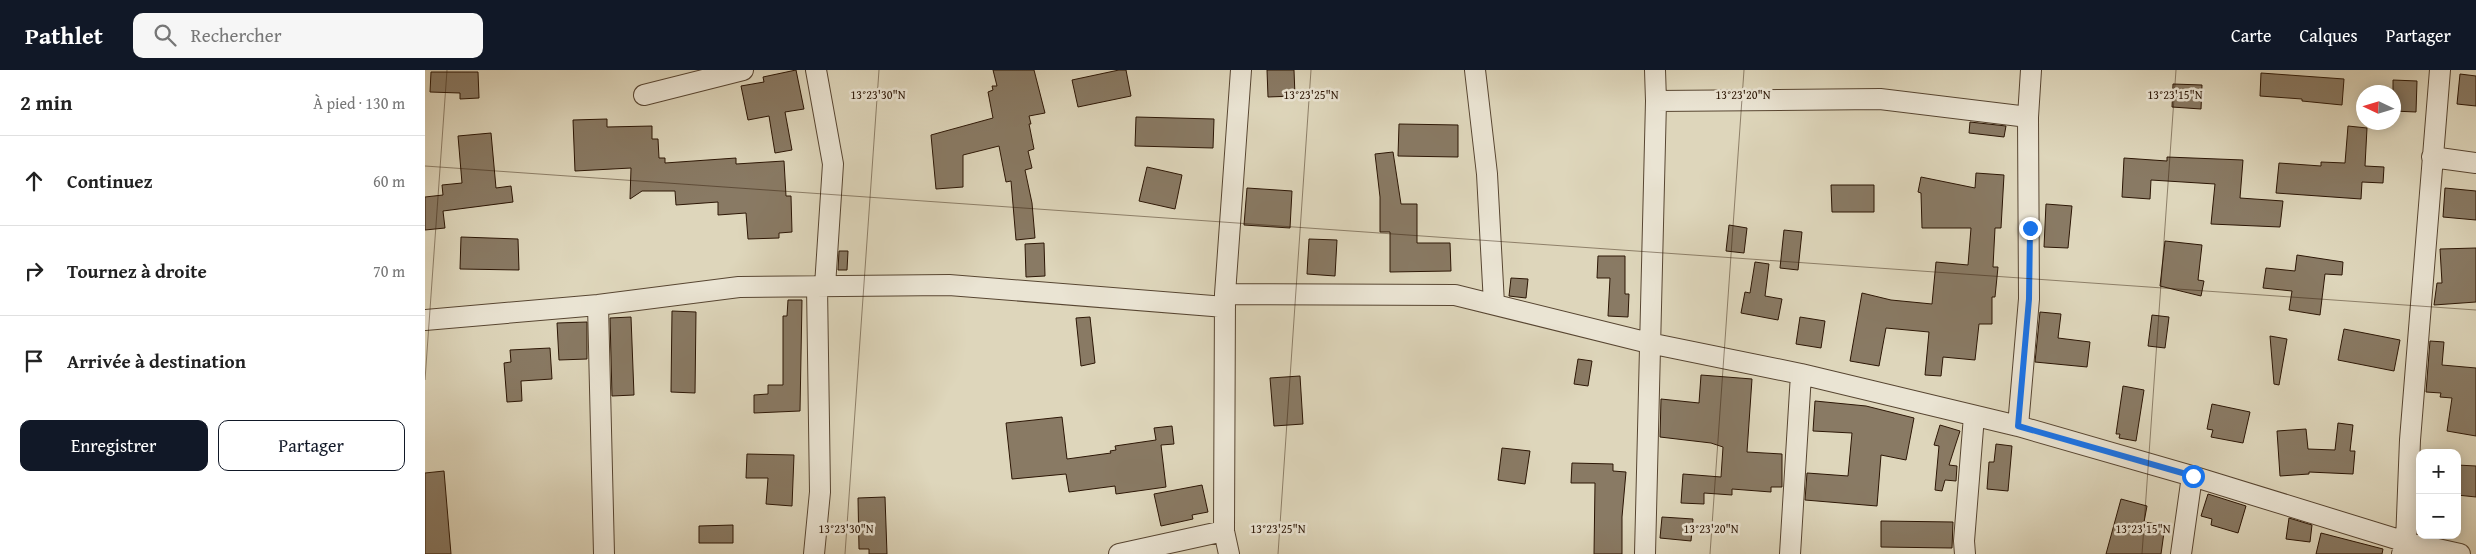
<!DOCTYPE html>
<html lang="fr">
<meta charset="utf-8">
<style>
:root{--surface:#fff;--page:#f6f6f6;--text:#222;--muted:#767676;--line:#e0e0e0;--accent:#111827}
body{margin:0;font-family:"Gentium Book Plus",serif;background:var(--page);color:var(--text)}
.controls{position:absolute;right:15px;bottom:15px;display:grid;overflow:hidden;border-radius:10px;box-shadow:0 2px 12px #0003}
.controls button{width:45px;height:45px;display:grid;place-items:center;padding:0;border:0;border-bottom:1px solid var(--line);background:var(--surface);color:var(--text);font:25px sans-serif}
.compass{position:absolute;left:1931px;top:15px;width:45px;height:45px;border-radius:50%;background:var(--surface);box-shadow:0 2px 12px #0003;rotate:274deg}
.stop{position:absolute;width:15px;height:15px;margin:-11px;border:4px solid #1a73e8;border-radius:50%;background:#fff}
.stop.end{background:#1a73e8;border-color:#fff;box-shadow:0 1px 5px #0008}
.list{margin:0;padding:0;list-style:none}
h2{display:flex;justify-content:space-between;align-items:center;height:65px;margin:0;padding:0 20px;font-size:21px}
h2 small{font-size:16px;font-weight:400;color:var(--muted)}
.list li{display:grid;grid-template-columns:32px 1fr auto;gap:15px;align-items:center;box-sizing:border-box;height:90px;padding:0 20px;border-top:1px solid var(--line)}
.list b{display:block;font-size:19px;white-space:nowrap}
.list em{font-size:16px;font-style:normal;color:var(--muted)}
.actions{display:flex;gap:10px;padding:15px 20px}
.actions a{flex:1;padding:11px 0;border:1px solid var(--accent);border-radius:10px;text-align:center;font-size:18px;color:var(--accent)}
.actions .main{background:var(--accent);color:#fff}
.icon{flex:none;width:28px;height:28px;fill:none;stroke:currentColor;stroke-width:2;stroke-linecap:round;stroke-linejoin:round}
.map{position:relative;flex:none;width:2051px;height:484px;overflow:hidden}
header{display:flex;align-items:center;gap:30px;box-sizing:border-box;height:70px;padding:0 25px;background:var(--accent);color:#fff}
header strong{font-size:24px}
nav{display:flex;gap:28px;margin-inline-start:auto;font-size:18px}
.search{width:350px;height:45px;background:var(--page);display:flex;align-items:center;gap:12px;box-sizing:border-box;padding:0 18px;border-radius:10px;color:var(--muted);font-size:19px}
main{display:flex}
aside{flex:1;background:var(--surface)}
.map>svg:first-child{display:block}
.building{fill:#897a64;stroke:#2c1605}
.lines{fill:none;stroke-linecap:round;stroke-linejoin:round}
.minor-casing{stroke:#584632;stroke-width:22}
.minor{stroke:#eae4d3;stroke-width:20}
.route{stroke:#1a73e8;stroke-width:6}
.ticks{fill:none;stroke:#2c1605;stroke-width:1;stroke-opacity:0.45}
.ticks-label{font-size:12px;text-anchor:middle;fill:#2c1605;stroke:#eae4d3;stroke-width:5;stroke-linejoin:round;paint-order:stroke}
</style>
<header>
<strong>Pathlet</strong>
<div class="search"><svg class="icon" aria-label="search" viewBox="0 0 24 24"><circle cx="10" cy="10" r="6"/><path d="M15 15l6 6"/></svg>Rechercher</div>
<nav><a>Carte</a><a>Calques</a><a>Partager</a></nav>
</header>
<main>
<aside>
<h2>2 min<small>À pied · 130 m</small></h2>
<ul class="list">
<li><svg class="icon" aria-label="ahead" viewBox="0 0 24 24"><path d="M12 20V5M6 11l6-6 6 6"/></svg><div><b>Continuez</b></div><em>60 m</em></li>
<li><svg class="icon" aria-label="right" viewBox="0 0 24 24"><path d="M7 20v-9h11M14 6l5 5-5 5"/></svg><div><b>Tournez à droite</b></div><em>70 m</em></li>
<li><svg class="icon" aria-label="arrive" viewBox="0 0 24 24"><path d="M6 21V4h12l-3 4 3 4H6"/></svg><div><b>Arrivée à destination</b></div></li>
</ul>
<div class="actions"><a class="main">Enregistrer</a><a>Partager</a></div>
</aside>
<div class="map">
<svg width="2051" height="484" viewBox="0 0 2051 484">
<rect width="100%" height="100%" fill="#ded6bb"/>
<filter id="stains"><feTurbulence type="fractalNoise" baseFrequency=".004" numOctaves="4"/><feColorMatrix values="0 0 0 0 .2 0 0 0 0 .09 0 0 0 0 .02 0 0 0 .5 -.17"/></filter>
<radialGradient id="worn" r=".72"><stop offset=".6" stop-color="#630" stop-opacity="0"/><stop offset="1" stop-color="#630" stop-opacity=".3"/></radialGradient>
<!-- building -->
<path class="building" d="M371 0 379 39 360 42 367 80 350 83 344 46 323 50 316 16 339 12 338 7Z
M568 0H609L620 43 604 46 606 54H604L609 79 603 81 607 98 600 100 607 133 610 168 591 170 586 111 581 112 574 76 538 85V117L511 119 506 65 568 48 563 22 568 20 567 16H572Z
M694 0H701L706 26 653 37 647 10Z
M842 0H869L870 26 843 27Z
M6 2H53L54 28 35 29V23L5 22Z
M1836 3 1919 9 1917 35 1877 31V29L1835 26Z
M2035 4 2051 6V36L2032 34Z
M1968 10 1992 11 1991 42 1968 41Z
M1748 14 1777 15 1776 39 1747 37Z
M711 47 789 49 788 78 710 76Z
M182 49V57L227 56V69H233L234 88H240V93L311 88V94L359 91 361 126H366L367 162 354 163V168L323 169 321 143 293 145V132L251 135 250 121H217L205 129 206 98 150 101 148 50Z
M1545 52 1581 56 1579 67 1544 63Z
M974 54 1033 55V87L973 86Z
M1923 56 1942 58 1940 96 1959 97 1958 113 1937 112 1936 129 1851 123 1854 93 1896 96V92L1920 93Z
M66 63 71 118 86 116 88 132 18 141 20 158 0 160V127L18 125 17 115 37 113 33 66Z
M968 82 976 134H992V173H1025L1026 201 965 202V162H955V127L950 84Z
M1742 87 1818 90 1815 128 1858 131 1855 157 1786 154 1790 114 1726 110 1725 129 1697 127 1699 88 1742 91Z
M722 97 757 105 750 139 714 131Z
M1551 103 1579 105 1576 158H1570L1568 197H1573L1570 227H1567V254H1554L1550 290 1518 287 1516 306 1500 305 1504 262 1461 258 1454 296 1425 291 1437 223 1466 230 1507 234 1511 192 1543 195 1546 158H1497L1496 123 1493 122 1496 107 1550 118Z
M1406 115H1449V142H1407Z
M822 118 867 121 865 158 819 155Z
M2020 118 2051 121V150L2018 147Z
M1621 134 1647 136 1643 178 1619 177Z
M1304 155 1322 158 1319 183 1301 181Z
M1359 160 1377 162 1373 200 1355 198Z
M36 167 93 169 94 200 35 199Z
M884 169 912 170 910 206 882 204Z
M1740 171 1777 175 1773 210 1779 211 1776 226 1735 216Z
M619 173 620 206 601 207 600 174Z
M2051 178V232L2009 235 2012 213H2017L2015 179Z
M414 181H423L422 200H413Z
M1872 185 1918 192 1917 205 1900 204 1895 245 1864 240 1867 221 1838 218 1841 198 1870 201Z
M1173 186H1200V224H1204L1203 247 1183 246 1185 208H1172Z
M1330 192 1344 194 1340 226 1357 229 1353 250 1316 243 1320 222 1325 223Z
M1086 208 1103 209 1101 228 1084 226Z
M363 230H377L375 341 329 343V325L343 324V315H358V246H362Z
M247 241 271 242 270 323 246 322Z
M1615 242 1636 244 1633 268 1665 272 1662 297 1610 292Z
M1727 245 1744 247 1740 278 1723 276Z
M206 247 209 325 187 326 185 248Z
M665 247 670 293 656 296 651 248Z
M1375 247 1400 251 1396 278 1371 274Z
M162 252V289L134 290 132 253Z
M1919 259 1975 270 1969 301 1913 290Z
M1845 266 1862 269 1854 315 1849 314Z
M2005 271 2019 272 2017 295 2051 298V366L2022 361 2027 328 2015 327 2016 323 2001 322Z
M125 278 127 309 96 311 97 331 82 332 79 293 86 292 85 280Z
M1153 289 1167 291 1163 316 1149 314Z
M1276 305 1327 309 1322 382 1357 384V417H1346V422L1307 419V425L1279 423V434L1256 433 1258 404 1296 407 1298 377 1286 373 1235 367 1236 329 1274 333Z
M875 306 878 354 849 356 845 308Z
M1698 316 1719 320 1711 371 1694 368 1695 364H1691Z
M1390 331 1441 336 1489 348 1481 390 1456 385 1452 436 1380 430 1382 403 1423 406 1427 363 1388 361Z
M1787 334 1825 342 1818 373 1786 367 1788 360 1782 359Z
M637 347 642 389 686 383 685 381 691 380 690 376 731 370 729 358 747 356 749 374 736 375 741 417 691 424 690 416 644 422 641 404 587 409 581 353Z
M1913 353 1928 355 1925 381H1930L1928 404 1884 402V404L1855 406 1852 361 1881 359 1883 379 1910 380Z
M1515 355 1535 361 1524 395 1532 396 1531 411 1520 410 1517 421 1510 420 1514 376 1509 375Z
M1571 374 1587 376 1583 421 1562 419 1564 392H1569Z
M1077 378 1105 381 1100 414 1073 410Z
M322 384 369 385 367 436 341 434 343 408H321Z
M1147 393 1188 394V401L1201 402 1197 447V484H1169L1170 413H1146Z
M2032 395 2051 396V427L2032 425Z
M19 401 26 484H0V403Z
M777 415 783 442 767 445 768 449 736 456 729 424Z
M1783 424 1821 436 1813 463 1786 455 1787 449 1776 446Z
M460 427 462 484H444V479H434L433 428Z
M1696 429 1722 436 1719 452 1740 455 1736 484H1681Z
M1237 447 1268 449 1266 471 1235 468Z
M1864 448 1887 455 1885 472 1861 469Z
M1456 451 1528 452 1527 478 1456 477Z
M308 455V473H274V456Z
M1896 463 1958 479 1957 484H1891Z"/>
<g class="lines">
<!-- minor casing -->
<g class="minor-casing">
<path id="minor" d="M391 0 408 94 400 216
M1050 0 1062 104 1069 234
M219 25 318 0
M1231 31 1455 29 1603 47
M2007 87 2051 93
M800 224 1030 225 1224 273 1376 304 1593 356 1767 406 1981 472 2035 484
M173 235 179 484
M0 250 173 235 314 217 524 215 800 237
M1593 356 1604 229 1603 47 1606 0
M389 484 395 422 392 216
M694 484 799 461
M804 484 799 461 800 224 816 0
M1220 484 1231 31 1230 0
M1365 484 1376 304
M1540 484 1539 471 1549 346
M1756 484 1767 406
M1977 484 1981 472 1985 370 2015 0"/>
</g>
<!-- minor -->
<use href="#minor" class="minor"/>
</g>
<g class="lines">
<!-- route -->
<path class="route" d="M1605 158 1604 229 1593 356 1768 406"/>
</g>
<!-- ticks -->
<path class="ticks" d="M0 96 2051 240M0 310 22 0M420 484 454 0M853 484 886 0M1285 484 1319 0M1717 484 1751 0"/>
<g class="ticks-label">
<text x="453" y="29">13°23'30"N</text>
<text x="886" y="29">13°23'25"N</text>
<text x="1318" y="29">13°23'20"N</text>
<text x="1750" y="29">13°23'15"N</text>
<text x="421" y="463">13°23'30"N</text>
<text x="853" y="463">13°23'25"N</text>
<text x="1286" y="463">13°23'20"N</text>
<text x="1718" y="463">13°23'15"N</text>
</g>
<rect width="100%" height="100%" filter="url(#stains)"/>
<rect width="100%" height="100%" fill="url(#worn)"/>
</svg>
<div class="controls">
<button>+</button>
<button>−</button>
</div>
<svg class="compass" viewBox="-18 -18 36 36"><path d="M0-13l5 13h-10z" fill="#e53935"/><path d="M0 13l5-13h-10z" fill="#767676"/></svg>
<div class="stop" style="left:1768px;top:406px"></div>
<div class="stop end" style="left:1605px;top:158px"></div>
</div>
</main>
